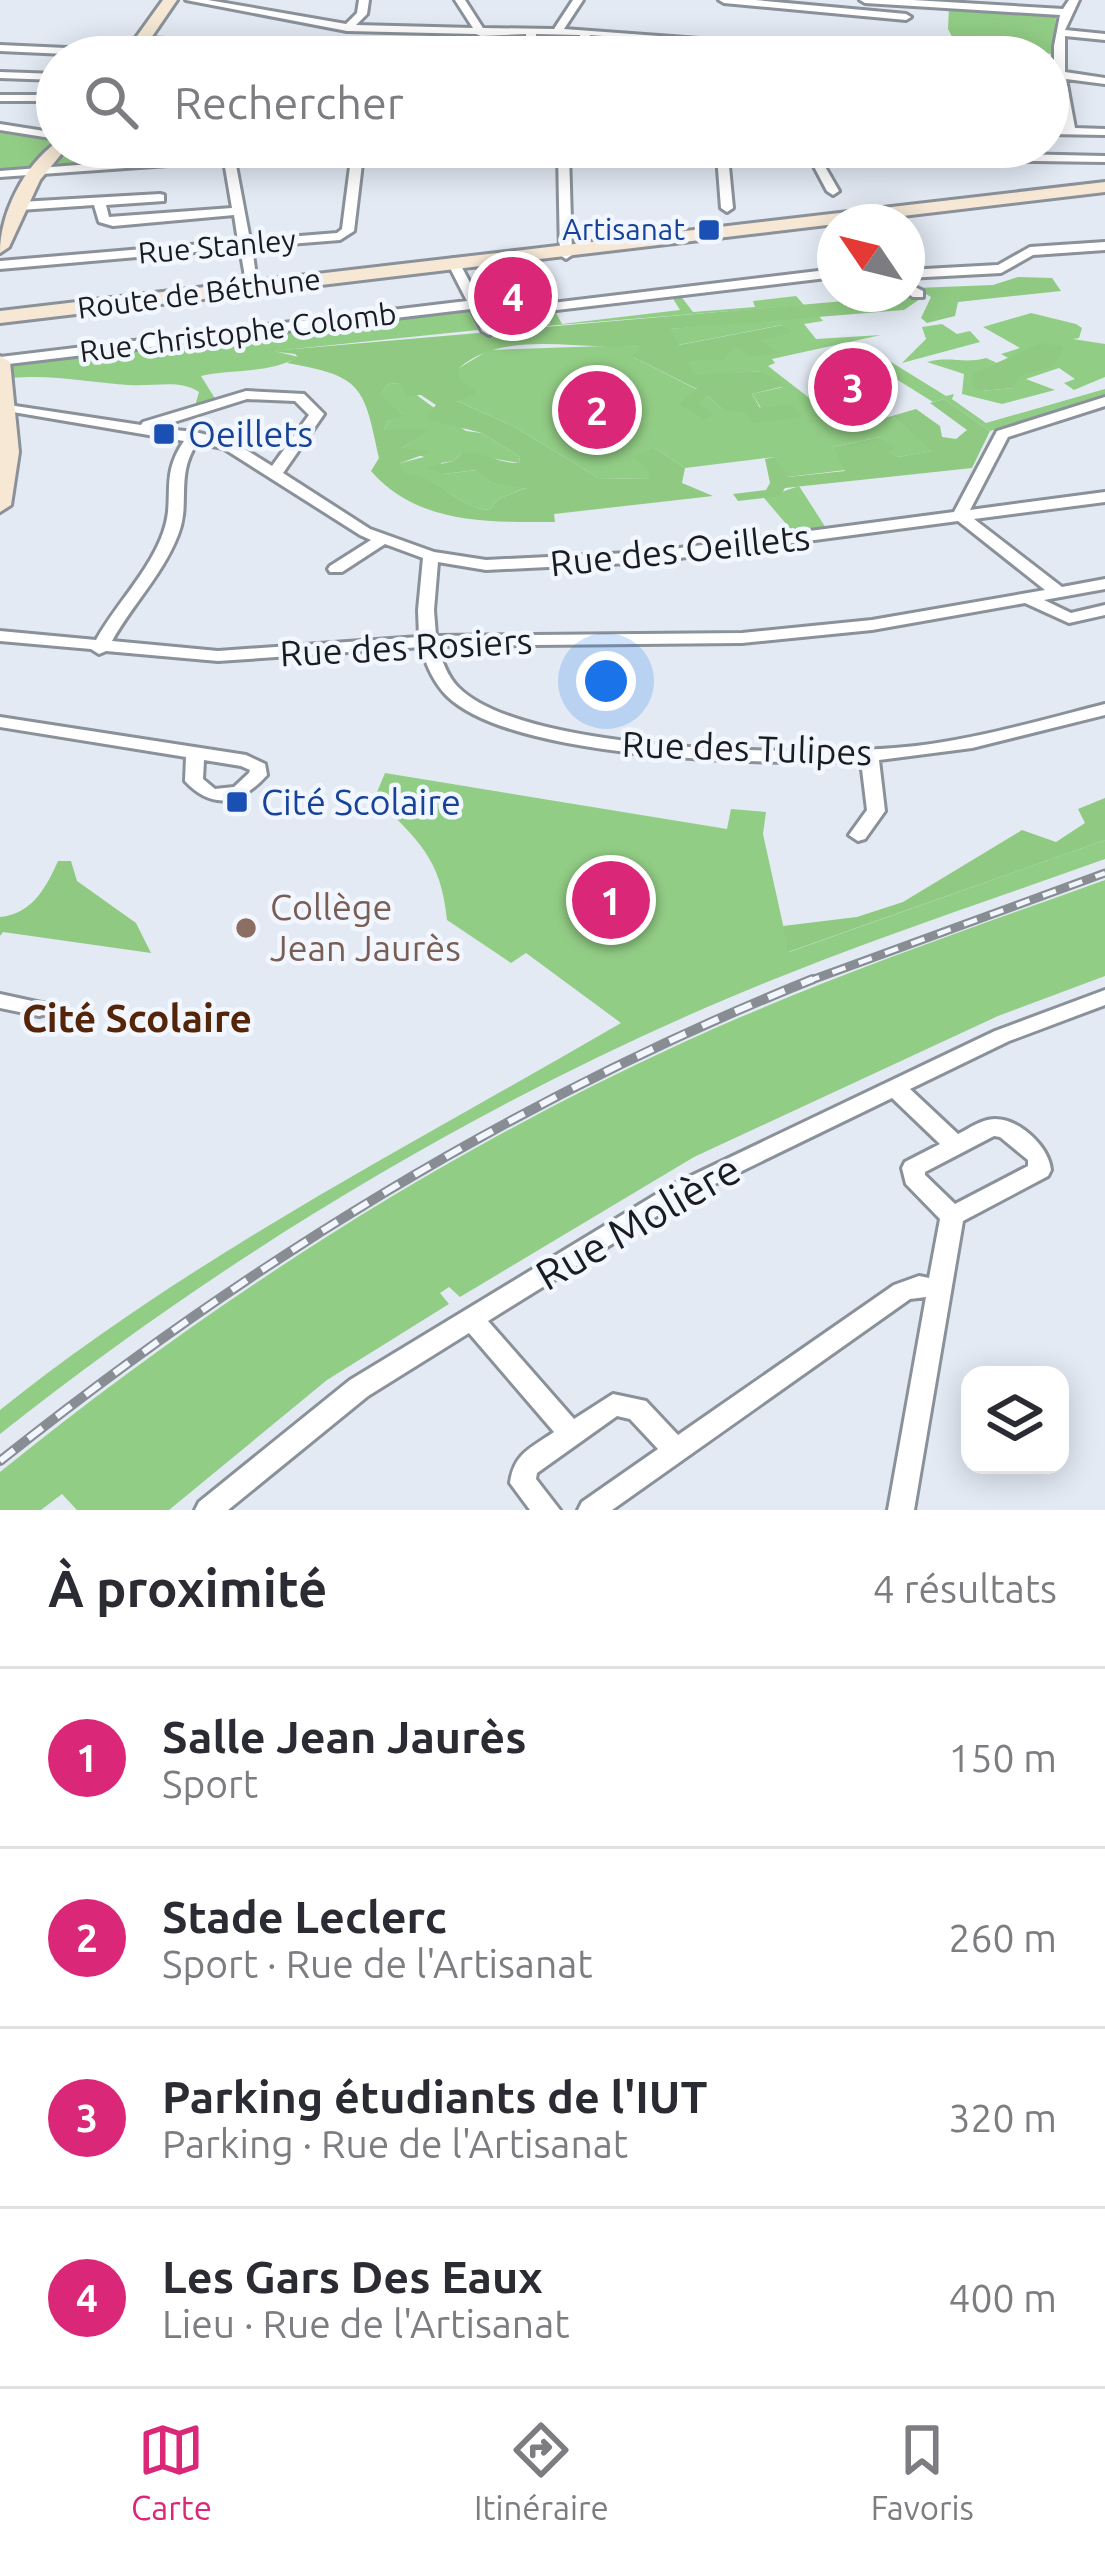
<!DOCTYPE html>
<html lang="fr">
<meta charset="utf-8">
<style>
:root{--surface:#fff;--page:#f7f7f7;--text:#2b2b33;--muted:#7c7c81;--line:#e1e1e2;--accent:#db2777}
body{margin:0;font-family:Ubuntu,sans-serif;background:var(--page);color:var(--text)}
.controls{position:absolute;right:36px;bottom:36px;display:grid;overflow:hidden;border-radius:24px;box-shadow:0 6px 30px #0003}
.controls button{width:108px;height:108px;display:grid;place-items:center;padding:0;border:0;border-bottom:3px solid var(--line);background:var(--surface);color:var(--text);font:60px sans-serif}
.compass{position:absolute;left:817px;top:204px;width:108px;height:108px;border-radius:50%;background:var(--surface);box-shadow:0 6px 30px #0003;rotate:305deg}
.you{position:absolute;left:606px;top:681px;width:42px;height:42px;margin:-30px;border:9px solid #fff;border-radius:50%;background:#1a73e8;box-shadow:0 0 0 18px #1a73e833}
.badge{display:grid;place-items:center;width:78px;height:78px;border-radius:50%;background:var(--accent);color:#fff;font-size:39px;font-weight:700}
.pin{position:absolute;translate:-50% -50%;border:6px solid #fff;box-shadow:0 3px 12px #0006}
.list{margin:0;padding:0;list-style:none}
h2{display:flex;justify-content:space-between;align-items:center;height:156px;margin:0;padding:0 48px;font-size:51px}
h2 small{font-size:39px;font-weight:400;color:var(--muted)}
.list li{display:grid;grid-template-columns:78px 1fr auto;gap:36px;align-items:center;box-sizing:border-box;height:180px;padding:0 48px;border-top:3px solid var(--line)}
.list b{display:block;font-size:45px;white-space:nowrap}
.list p{margin:0;font-size:39px;white-space:nowrap;color:var(--muted)}
.list em{font-size:39px;font-style:normal;color:var(--muted)}
.icon{flex:none;width:66px;height:66px;fill:none;stroke:currentColor;stroke-width:2;stroke-linecap:round;stroke-linejoin:round}
.map{position:relative;flex:none;width:1105px;height:1510px;overflow:hidden}
.search{position:absolute;background:var(--surface);box-shadow:0 6px 30px #0003;left:36px;right:36px;top:36px;height:132px;display:flex;align-items:center;gap:30px;box-sizing:border-box;padding:0 42px;border-radius:66px;color:var(--muted);font-size:45px}
.sheet{height:876px;background:var(--surface)}
nav{display:flex;justify-content:space-around;align-items:center;box-sizing:border-box;height:168px;border-top:3px solid var(--line);background:var(--surface);font-size:33px;color:var(--muted)}
nav a{display:grid;justify-items:center;gap:6px}
nav .on{color:var(--accent)}
.map>svg:first-child{display:block}
.green{fill:#92cd85}
.forest{fill:#8fc982;fill-rule:evenodd}
.lines{fill:none;stroke-linecap:round;stroke-linejoin:round}
.street-casing{stroke:#8a9199;stroke-width:6}
.secondary-casing{stroke:#8a9199;stroke-width:6}
.street{fill:#fff;fill-rule:evenodd}
.secondary{fill:#f6e8d5;fill-rule:evenodd}
.rail-far1-casing{stroke:#888d94;stroke-width:9}
.rail-casing{stroke:#888d94;stroke-width:10}
.rail-far1{stroke:#f2f7ff;stroke-width:4.5;stroke-dasharray:14;stroke-linecap:butt}
.rail{stroke:#f2f7ff;stroke-width:6;stroke-dasharray:18;stroke-linecap:butt}
.transit-dot{fill:#1a4fb4;stroke:#f2f7ff;stroke-width:4.5}
.education-dot{fill:#8d6e63;stroke:#f2f7ff;stroke-width:4.5}
.labels{text-anchor:middle;stroke-width:9;stroke-linejoin:round;paint-order:stroke}
.far-transit-label{font-size:30px;fill:#164399;stroke:#f2f7ff;text-anchor:end}
.far-street-label{font-size:30px;fill:#1a1c20;stroke:#f2f7ff}
.transit-label{font-size:36px;fill:#164399;stroke:#f2f7ff;text-anchor:start}
.street-label{font-size:36px;fill:#1a1c20;stroke:#f2f7ff}
.education-label{font-size:36px;fill:#785e54;stroke:#f2f7ff;text-anchor:start}
.neighbourhood-label{font-size:39px;font-weight:bold;fill:#542508;stroke:#f2f7ff}
.near-street-label{font-size:42px;fill:#1a1c20;stroke:#f2f7ff}
</style>
<div class="map">
<svg width="1105" height="1510" viewBox="0 0 1105 1510">
<rect width="100%" height="100%" fill="#e3eaf4"/>
<!-- green -->
<path class="green" d="M949 6 1056 15 1054 54 957 46 948 29Z
M0 130 54 138 56 140 32 169 0 172Z
M67 147H292L53 166Z
M680 295 693 312 755 307 753 301 796 296 804 305 496 330 550 324 546 314 556 313 562 324 680 310 672 297Z
M468 309 478 330 274 351 299 357C267 374 234 369 201 376L216 400 195 406 199 392C179 379 155 387 128 385 87 382 53 374 11 378L8 364Z
M1031 313 1076 324 1082 328 1079 338 1073 339 1105 344V377L1074 390 1064 383 1075 379 1059 368 1026 379 1055 390 1002 404 962 394 964 374 927 362C950 356 964 364 986 358L997 363 972 374 981 391 1014 388 1012 360 1001 354 1020 348 983 327Z
M818 315 823 321 804 324 816 339 881 335 772 359 775 363 768 366 848 428 892 416 933 451 898 457 887 452 895 447 881 437 833 447 846 470 787 477 775 457 685 468 655 448 649 479 598 478 515 427 455 400 459 368 489 350 636 345 643 350 633 357 698 390 697 404 708 396 723 410 793 405 761 408 752 394 783 387 763 371 695 376 686 360 735 346 779 352 761 341 792 330 782 325 678 345 669 329Z
M942 324 957 334 970 331 980 342 902 363 926 339 922 327Z
M891 362 946 396 954 394 952 399 986 423 1105 389V398L990 431 944 399 933 402 877 367Z
M400 383 466 431 482 433 520 457 519 463 462 453 454 461 441 463 443 474 477 470 491 483 528 487 498 499 490 510C458 509 438 474 406 475L400 463 424 457 402 448 429 430H384L388 421 403 414 379 396 388 384Z
M799 486 826 528 794 533 764 498Z
M385 773 727 829 731 809 766 812 763 834 789 952 1105 840V859C971 907 836 951 705 1008 453 1118 216 1263 0 1434V1410C192 1256 410 1146 621 1023L526 953 511 963 447 920C441 857 417 840 375 797Z
M1105 880V976L998 1016 694 1157 460 1297 449 1287 440 1293 449 1304 327 1380 169 1510H77L62 1494 41 1510H0V1472C209 1303 438 1155 682 1043 819 980 963 931 1105 880Z"/>
<!-- forest -->
<path class="forest" d="M1018 277 1052 278 1061 291 958 302 955 316 927 323 921 318 931 297 916 288 993 285Z
M913 295 920 299 904 310 670 329 679 345 783 325 794 331 762 341 781 353 751 356 735 346 724 359 687 361 695 375 763 371 785 386 752 394 760 408 793 405 802 417 753 423 746 412 723 410 708 396 698 404 713 414 705 419 678 404 697 389 631 356 642 350 636 345C580 352 506 328 459 368V380L477 393 457 401 515 427 598 478 648 479 650 471 633 457 655 448 685 468 682 483 713 496 554 514 555 522C489 522 418 525 371 471L379 458C364 387 363 376 287 363L298 357 295 354 271 351ZM400 383 407 396 421 395 436 405 426 416 431 420 482 433 520 457 519 463C498 464 484 451 462 453L454 461 427 467 443 474 476 470 491 483 526 488 498 499 490 510C458 509 438 474 406 474L400 463 431 452 402 448 430 430H384L388 421 404 415 380 395 388 384Z
M1042 343 1064 347 1054 366 1019 376 1014 388 981 391 974 386 971 374Z
M944 399 990 431 972 468 785 488 780 496 738 501 733 494 766 490 770 483 765 459 775 457 788 477 845 471 833 447 881 437 896 447 888 452 898 457 932 451 892 416 916 409 940 426 942 437 956 439 967 430 930 403Z
M1105 798V840L788 952 783 926 857 917 903 902 1022 830 1056 842 1085 823 1078 809Z
M58 861H71L77 881 136 923 151 953 3 932 0 936V917C32 914 46 888 58 861Z"/>
<g class="lines">
<!-- street casing -->
<g class="street-casing">
<path id="street" d="M186 0H208L346 24 357 13 359 0H369L367 14 356 25 473 28 455 0H465L483 28 554 29 573 0H583L564 29 905 54 910 57H866L590 35 592 57H582L580 35 536 34 537 57H527L526 34 481 36 476 34 347 31Z
M719 0H755L906 14 911 17 906 20 724 3Z
M860 0H913L1063 9 1069 0H1079L1065 30 1105 34V40L1065 36V72L1105 78V84L1066 79 1075 128 1105 129V135L1048 134V128H1064L1055 77 1048 74 1054 71V46L1060 15 865 3Z
M143 38 496 54 501 57H428L139 43 138 41Z
M0 45 132 51 137 54 131 57 0 51Z
M0 72 57 74V80L0 78Z
M0 95H57V101H0Z
M0 124 57 133V139L0 130Z
M313 147H364L354 231 340 240 252 247 258 291 247 288 240 248 0 269V261L238 241 234 215 113 226 99 222 94 205 20 210 14 206 20 202 160 194 164 195V201L106 205 109 217 232 208 224 161 0 177V171ZM352 151 342 229 337 233 250 240 235 160Z
M378 147H719L1105 156V162L820 158 839 191 833 195 827 191 809 157 728 156 733 208 727 212 721 208 717 156 569 153 572 255 566 259 560 255 558 153 384 150Z
M1105 242V250L1033 255 1001 273 907 278V270L998 265 1030 247Z
M453 258 459 262 485 311 835 269V277L489 318 496 331 489 335 482 331 471 309 0 365V357L467 301 447 262Z
M907 283 923 291V297H913L907 293Z
M246 391 304 394 324 414 283 473 370 529 434 552 486 560 649 552 954 512 997 431 1105 397V406L1008 437 970 510 1105 492V502L974 519 1062 587 1105 579V589L1044 600 1071 613 1105 605V615L1069 623 1025 603 872 630 742 643 438 646C442 661 447 676 458 687 525 755 821 757 916 746 981 738 1042 720 1105 704V715L972 748 879 760 885 811 865 839 858 841 849 835 867 810 861 761C769 765 513 760 447 696 434 683 426 665 421 647L218 661 106 651 99 654 91 649 0 641V631L96 640C116 604 149 572 163 533 176 498 159 477 184 441L7 411 2 410V404L141 425 143 422ZM247 399 295 401 309 415 272 466 232 441 195 432 155 428ZM197 443 223 448 360 535 371 540 330 566 328 569 330 572H342L385 544 423 558 418 610 419 637 218 651 112 641C132 605 163 574 178 535 191 503 175 476 197 443ZM958 521 1045 590 872 620 742 633 436 636 434 610 438 562 486 570 649 562Z
M0 717 246 755 265 764 267 775C241 804 213 811 185 781L186 757 0 727ZM204 760 241 766 250 770 249 773 234 787 215 789 203 779Z
M1105 990V1005L1009 1041 910 1089 958 1134C970 1128 982 1119 995 1119 1020 1119 1049 1147 1051 1170L1048 1176 963 1221 914 1510H888L926 1297 910 1299 612 1510H578L582 1502 658 1449 630 1419 617 1416 537 1473 536 1479 560 1510H530L510 1483C514 1453 531 1448 554 1432L469 1333 368 1396 228 1510H195L199 1502 350 1380 670 1186 995 1031ZM892 1098 940 1144 905 1162 902 1168 906 1184 940 1219 929 1278 919 1276 894 1285 678 1435 646 1401 613 1394 574 1419 488 1321 686 1198ZM994 1136 1000 1137 1028 1160V1166L955 1204 925 1175V1172Z
M0 994 46 1004 49 1009 46 1014 39 1016 0 1008Z"/>
</g>
<!-- secondary casing -->
<g class="secondary-casing">
<path id="secondary" d="M163 0H177L138 57H122Z
M57 142V147H67L40 180 9 247 0 253C0 213 24 166 57 142Z
M1105 182V192L0 323V311Z
M0 356 10 362 19 452 11 505 0 512Z"/>
</g>
<!-- street -->
<use href="#street" class="street"/>
<!-- secondary -->
<use href="#secondary" class="secondary"/>
<!-- rail-far1 casing -->
<g class="rail-far1-casing">
<path id="rail-far1" d="M806 982 1105 873"/>
</g>
<!-- rail casing -->
<g class="rail-casing">
<path id="rail" d="M0 1461C248 1263 518 1097 813 979"/>
</g>
<!-- rail-far1 -->
<use href="#rail-far1" class="rail-far1"/>
<!-- rail -->
<use href="#rail" class="rail"/>
</g>
<!-- markers -->
<g class="transit-dot">
<rect x="697" y="218" width="24" height="24" rx="6"/>
<rect x="152" y="422" width="24" height="24" rx="6"/>
<rect x="225" y="790" width="24" height="24" rx="6"/>
</g>
<circle class="education-dot" cx="246" cy="928" r="12"/>
<g class="labels">
<!-- far-transit labels -->
<g class="far-transit-label">
<text x="685" y="240">Artisanat</text>
</g>
<!-- far-street labels -->
<g class="far-street-label">
<text transform="translate(217 247) rotate(-5)" y="10">Rue Stanley</text>
<text transform="translate(199 294) rotate(-7)" y="10">Route de Béthune</text>
<text transform="translate(238 333) rotate(-7)" y="10">Rue Christophe Colomb</text>
</g>
<!-- transit labels -->
<g class="transit-label">
<text x="188" y="447">Oeillets</text>
<text x="261" y="815">Cité Scolaire</text>
</g>
<!-- street labels -->
<g class="street-label">
<text transform="translate(680 550) rotate(-6)" y="13">Rue des Oeillets</text>
<text transform="translate(406 647) rotate(-3)" y="13">Rue des Rosiers</text>
<text transform="translate(747 748) rotate(2)" y="13">Rue des Tulipes</text>
</g>
<!-- education labels -->
<g class="education-label">
<text x="270" y="920">Collège<tspan x="270" dy="41">Jean Jaurès</tspan></text>
</g>
<!-- neighbourhood labels -->
<g class="neighbourhood-label">
<text x="137" y="1032">Cité Scolaire</text>
</g>
<!-- near-street labels -->
<g class="near-street-label">
<text transform="translate(638 1222) rotate(-30)" y="15">Rue Molière</text>
</g>
</g>
</svg>
<div class="controls">
<button><svg class="icon" aria-label="layers" viewBox="0 0 24 24"><path d="M12 4l9 5-9 5-9-5zM3 14l9 5 9-5"/></svg></button>
</div>
<svg class="compass" viewBox="-18 -18 36 36"><path d="M0-13l5 13h-10z" fill="#e53935"/><path d="M0 13l5-13h-10z" fill="#7c7c81"/></svg>
<div class="you"></div>
<div class="pin badge" style="left:611px;top:900px">1</div>
<div class="pin badge" style="left:597px;top:410px">2</div>
<div class="pin badge" style="left:853px;top:387px">3</div>
<div class="pin badge" style="left:513px;top:296px">4</div>
<div class="search"><svg class="icon" aria-label="search" viewBox="0 0 24 24"><circle cx="10" cy="10" r="6"/><path d="M15 15l6 6"/></svg>Rechercher</div>
</div>
<section class="sheet">
<h2>À proximité<small>4 résultats</small></h2>
<ul class="list">
<li><span class="badge">1</span><div><b>Salle Jean Jaurès</b><p>Sport</p></div><em>150 m</em></li>
<li><span class="badge">2</span><div><b>Stade Leclerc</b><p>Sport · Rue de l'Artisanat</p></div><em>260 m</em></li>
<li><span class="badge">3</span><div><b>Parking étudiants de l'IUT</b><p>Parking · Rue de l'Artisanat</p></div><em>320 m</em></li>
<li><span class="badge">4</span><div><b>Les Gars Des Eaux</b><p>Lieu · Rue de l'Artisanat</p></div><em>400 m</em></li>
</ul>
</section>
<nav>
<a class="on"><svg class="icon" aria-label="map" viewBox="0 0 24 24"><path d="M3 6l6-2 6 2 6-2v14l-6 2-6-2-6 2zM9 4v14M15 6v14"/></svg>Carte</a>
<a><svg class="icon" aria-label="directions" viewBox="0 0 24 24"><path d="M12 3l9 9-9 9-9-9zM9 14v-3h6M13 9l2 2-2 2"/></svg>Itinéraire</a>
<a><svg class="icon" aria-label="saved" viewBox="0 0 24 24"><path d="M7 4h10v16l-5-4-5 4z"/></svg>Favoris</a>
</nav>
